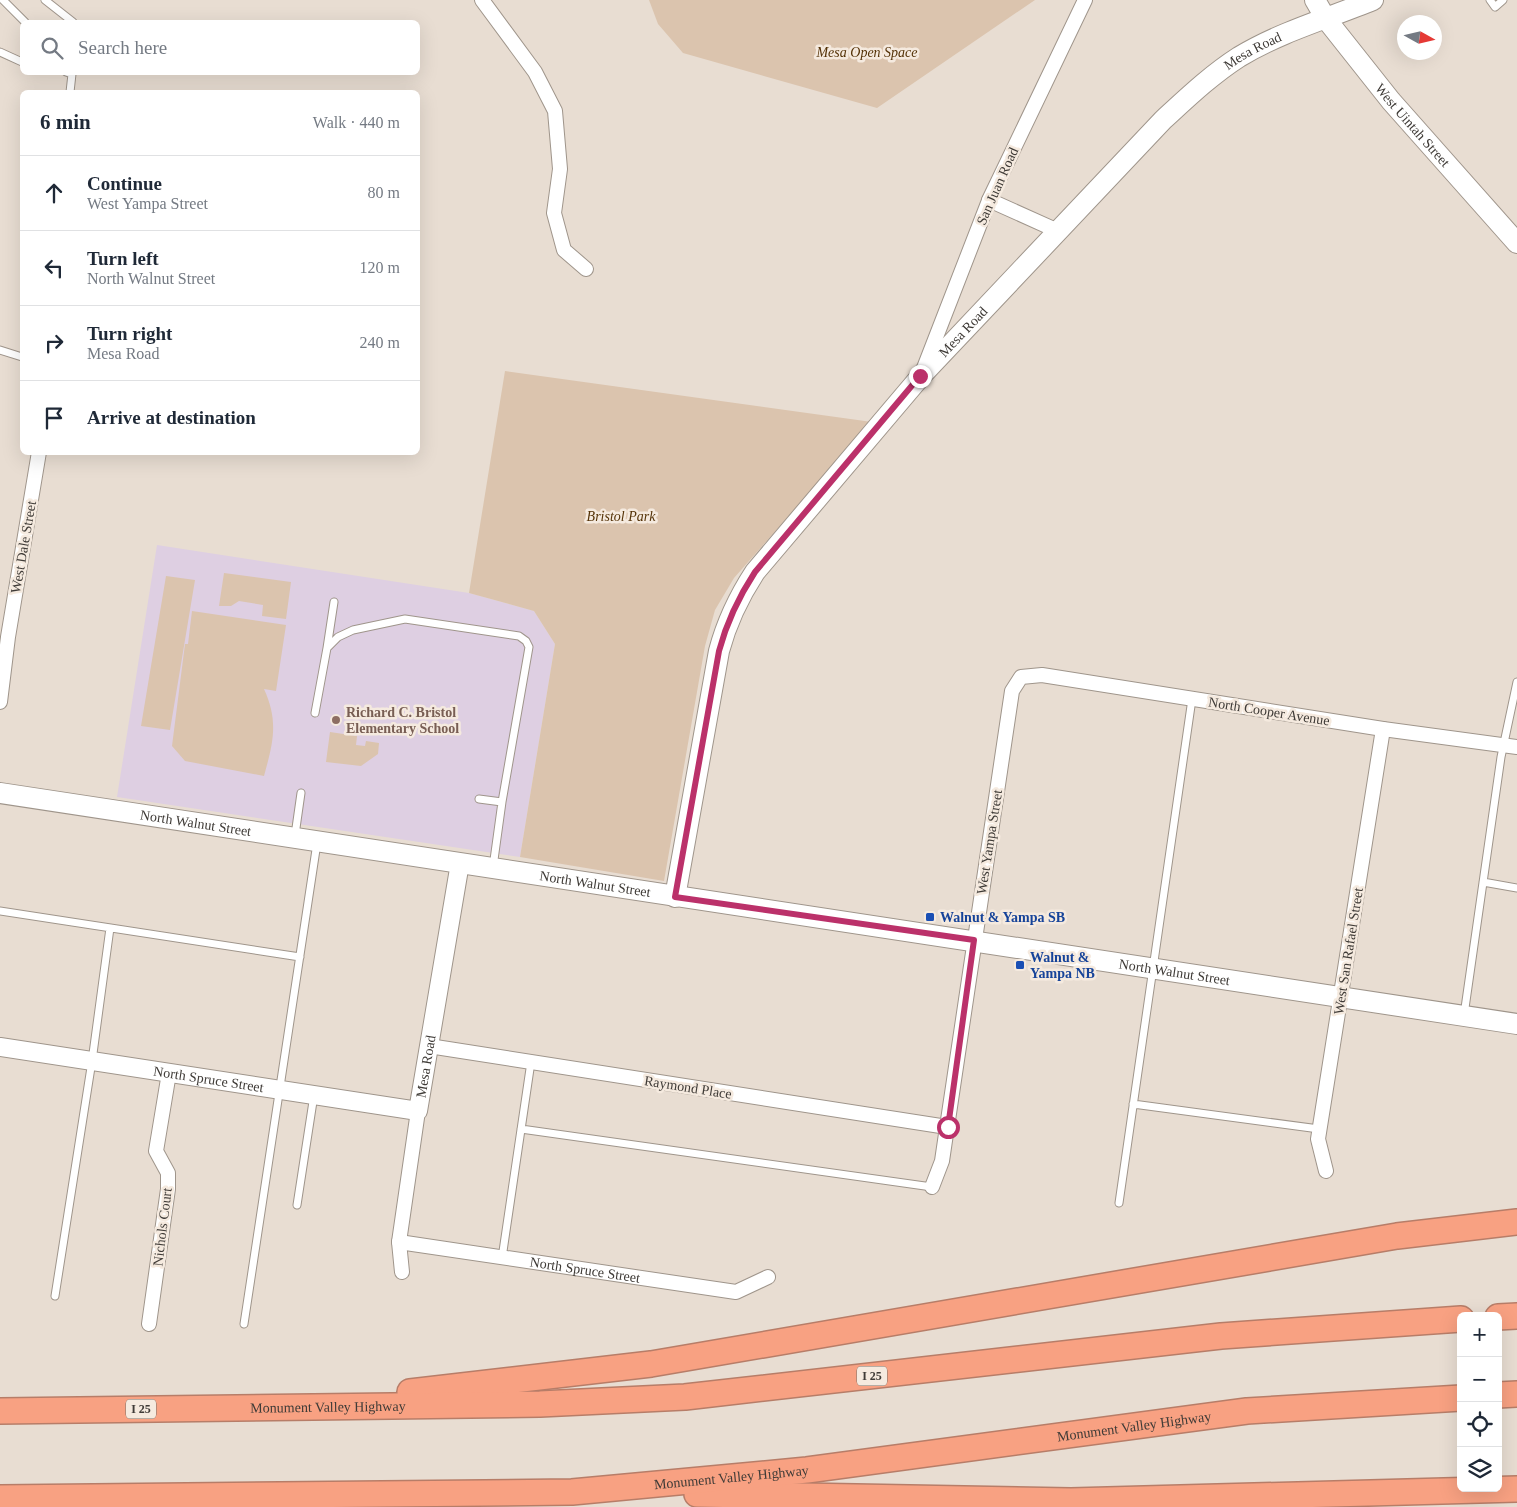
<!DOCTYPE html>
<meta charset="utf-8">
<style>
:root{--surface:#fff;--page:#f2f2f3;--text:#1f2937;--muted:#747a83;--line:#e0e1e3}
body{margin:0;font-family:"Times New Roman",serif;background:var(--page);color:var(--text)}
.controls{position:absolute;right:15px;bottom:15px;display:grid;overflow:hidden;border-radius:8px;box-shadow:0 5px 20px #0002}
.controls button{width:45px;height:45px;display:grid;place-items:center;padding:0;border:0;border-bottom:1px solid var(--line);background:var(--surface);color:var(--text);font:25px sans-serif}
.compass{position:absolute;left:1397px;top:15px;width:45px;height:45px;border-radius:50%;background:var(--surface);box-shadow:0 5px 20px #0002;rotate:98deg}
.stop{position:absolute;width:15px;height:15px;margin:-11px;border:4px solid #bb316a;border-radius:50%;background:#fff}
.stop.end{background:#bb316a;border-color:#fff;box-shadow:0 1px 5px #0008}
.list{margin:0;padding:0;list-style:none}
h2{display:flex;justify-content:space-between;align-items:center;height:65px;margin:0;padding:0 20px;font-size:21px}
h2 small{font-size:16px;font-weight:400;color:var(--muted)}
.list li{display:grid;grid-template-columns:32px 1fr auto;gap:15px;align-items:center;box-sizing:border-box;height:75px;padding:0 20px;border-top:1px solid var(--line)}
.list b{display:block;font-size:19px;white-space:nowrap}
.list p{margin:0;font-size:16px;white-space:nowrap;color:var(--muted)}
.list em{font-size:16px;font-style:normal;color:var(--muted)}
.icon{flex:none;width:28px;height:28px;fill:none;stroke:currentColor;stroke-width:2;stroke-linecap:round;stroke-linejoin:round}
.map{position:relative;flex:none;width:1517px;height:1507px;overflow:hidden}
.search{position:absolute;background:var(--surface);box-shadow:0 5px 20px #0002;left:20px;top:20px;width:400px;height:55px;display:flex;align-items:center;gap:12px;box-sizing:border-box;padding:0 18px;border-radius:8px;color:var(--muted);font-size:19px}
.panel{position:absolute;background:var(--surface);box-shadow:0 5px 20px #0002;left:20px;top:90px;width:400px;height:365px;border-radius:8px}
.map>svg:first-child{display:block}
.education{fill:#decfe2}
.green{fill:#dbc4ae}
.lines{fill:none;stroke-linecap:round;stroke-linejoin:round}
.service-casing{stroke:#9f958b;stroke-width:9}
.minor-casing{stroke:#9f958b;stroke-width:16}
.tertiary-casing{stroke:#9f958b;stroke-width:20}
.secondary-casing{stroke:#9f958b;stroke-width:22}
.motorway-casing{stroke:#b77d68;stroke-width:28}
.service{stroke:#fff;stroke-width:7}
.minor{stroke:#fff;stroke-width:14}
.tertiary{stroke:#fff;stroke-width:18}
.secondary{stroke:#fff;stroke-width:20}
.motorway{stroke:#f8a182;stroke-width:25}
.route{stroke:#bb316a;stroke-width:6}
.education-dot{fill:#8d6e63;stroke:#f5eadf;stroke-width:2}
.transit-dot{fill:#1a4fb4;stroke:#f5eadf;stroke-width:2}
.labels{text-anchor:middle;stroke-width:5;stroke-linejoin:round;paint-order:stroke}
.shield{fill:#f5eadf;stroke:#767069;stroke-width:1}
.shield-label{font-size:12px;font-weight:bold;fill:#3f3b37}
.park-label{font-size:14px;font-style:italic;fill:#553308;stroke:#f5eadf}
.street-label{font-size:14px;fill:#3f3b37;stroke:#f5eadf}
.education-label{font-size:14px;font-weight:bold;fill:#785e54;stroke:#f5eadf;text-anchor:start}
.transit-label{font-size:14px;font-weight:bold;fill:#164399;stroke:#f5eadf;text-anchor:start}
</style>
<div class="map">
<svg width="1517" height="1507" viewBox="0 0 1517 1507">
<rect width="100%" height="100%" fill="#e8ddd2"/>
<!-- education -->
<path class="education" d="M157 545 469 593 534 611 555 644 520 857 117 797Z"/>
<!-- green -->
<path class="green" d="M649 0H1035L877 108 683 53 658 24Z
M505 371 872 422 734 578 715 610 705 646 664 881 520 857 555 644 534 611 469 593Z
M224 573 291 582 286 619 262 616 263 605 239 601 231 606H219Z
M166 576 195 580 170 730 141 726Z
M192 611 286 625 276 691 264 689C279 722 273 743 264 776L185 761 172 746 185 644H188Z
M330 732 357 736 356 745 365 746 366 741 379 743 378 754 361 766 326 762Z"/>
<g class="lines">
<!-- service casing -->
<g class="service-casing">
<path id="service" d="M3 0 25 22
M45 0 73 22
M1490 0 1495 7 1503 0
M0 52 22 62
M66 72 72 74 70 92
M0 350 22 357
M327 648 334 602
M315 713 327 648 338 637 353 630 405 619 519 636 526 641 529 647 502 802
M479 799 502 802 493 867
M295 835 301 793
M1483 882 1517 888
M0 911 300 957
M1464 1015 1501 757 1517 682
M1133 1104 1319 1129
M521 1129 932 1187
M1119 1203 1192 699
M297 1205 314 1095
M502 1258 531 1062
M55 1296 92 1061 110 928
M244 1324 317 843"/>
</g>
<!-- minor casing -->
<g class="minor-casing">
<g id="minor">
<path d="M482 0 535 72 555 111 560 169 554 213 564 250 586 269"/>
<path d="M989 200 1058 231"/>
<path d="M924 368 990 198 1085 0"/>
<path d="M0 702 8 637 39 452"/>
<path d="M429 1046 947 1127"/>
<path d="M1326 1171 1318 1139 1383 729"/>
<path d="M932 1187 942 1161 947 1127 1012 691 1021 677 1042 675 1383 729 1517 747"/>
<path id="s1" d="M399 1242 736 1292 768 1277"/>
<path d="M402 1272 399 1242 418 1111"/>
<path d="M149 1324 168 1189V1173L156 1151 169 1073"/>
</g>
</g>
<!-- tertiary casing -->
<g class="tertiary-casing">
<g id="tertiary">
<path id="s2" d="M0 1047 418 1111 460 863"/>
</g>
</g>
<!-- secondary casing -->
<g class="secondary-casing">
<g id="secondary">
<path id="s3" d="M1315 0 1326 19 1391 101 1517 243"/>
<path id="s4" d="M0 793 1517 1024"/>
<path id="s5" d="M675 897 719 651C727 621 738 598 755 572L921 376 1163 120C1187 98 1211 75 1239 57 1280 32 1329 18 1373 0"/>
</g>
</g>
<!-- motorway casing -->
<g class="motorway-casing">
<g id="motorway">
<path d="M1498 1317 1517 1316"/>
<path d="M410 1392 651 1364 1397 1236 1517 1222"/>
<path d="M1498 1395 1517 1394"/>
<path id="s6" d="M0 1411 540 1404 685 1397 1221 1336 1461 1319"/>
<path d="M697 1494 1071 1501 1517 1489"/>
<path id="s7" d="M0 1498 572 1492 807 1470 1247 1411 1461 1398"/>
</g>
</g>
<!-- service -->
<use href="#service" class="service"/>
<!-- minor -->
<use href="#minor" class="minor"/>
<!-- tertiary -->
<use href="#tertiary" class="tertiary"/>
<!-- secondary -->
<use href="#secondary" class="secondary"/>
<!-- motorway -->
<use href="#motorway" class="motorway"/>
</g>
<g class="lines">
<!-- route -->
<path class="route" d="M920 376 755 572C738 598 727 621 719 651L675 897 974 940 948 1127"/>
</g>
<!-- markers -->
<circle class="education-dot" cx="336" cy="720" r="5"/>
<g class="transit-dot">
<rect x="925" y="912" width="10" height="10" rx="2.5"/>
<rect x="1015" y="960" width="10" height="10" rx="2.5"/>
</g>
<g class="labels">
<!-- shield labels -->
<g class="shield">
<rect x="857" y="1366.5" width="30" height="19" rx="4"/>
<rect x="126" y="1399.5" width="30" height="19" rx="4"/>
</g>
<g class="shield-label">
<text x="872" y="1380">I 25</text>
<text x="141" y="1413">I 25</text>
</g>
<!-- park labels -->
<g class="park-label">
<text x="867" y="57">Mesa Open Space</text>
<text x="621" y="521">Bristol Park</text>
</g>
<!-- street labels -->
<g class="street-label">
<text dy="5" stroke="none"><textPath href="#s5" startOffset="1060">Mesa Road</textPath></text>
<text dy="5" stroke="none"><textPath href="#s3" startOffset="159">West Uintah Street</textPath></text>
<text transform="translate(997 186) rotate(-66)" y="5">San Juan Road</text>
<text dy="5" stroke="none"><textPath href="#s5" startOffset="655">Mesa Road</textPath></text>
<text transform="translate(23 547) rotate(-80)" y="5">West Dale Street</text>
<text transform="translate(1269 711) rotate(9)" y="5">North Cooper Avenue</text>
<text dy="5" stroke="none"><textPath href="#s4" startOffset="198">North Walnut Street</textPath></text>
<text transform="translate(989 842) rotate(-81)" y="5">West Yampa Street</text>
<text dy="5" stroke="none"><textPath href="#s4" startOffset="602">North Walnut Street</textPath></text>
<text transform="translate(1348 951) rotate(-81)" y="5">West San Rafael Street</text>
<text dy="5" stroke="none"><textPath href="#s4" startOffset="1188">North Walnut Street</textPath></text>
<text dy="5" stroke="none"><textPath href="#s2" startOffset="468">Mesa Road</textPath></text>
<text dy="5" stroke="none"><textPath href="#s2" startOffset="211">North Spruce Street</textPath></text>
<text transform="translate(688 1087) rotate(9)" y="5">Raymond Place</text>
<text transform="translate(162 1227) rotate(-83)" y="5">Nichols Court</text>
<text dy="5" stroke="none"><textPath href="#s1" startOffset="188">North Spruce Street</textPath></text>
<text dy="5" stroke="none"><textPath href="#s6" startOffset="328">Monument Valley Highway</textPath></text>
<text dy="5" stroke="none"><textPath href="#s7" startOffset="1138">Monument Valley Highway</textPath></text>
<text dy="5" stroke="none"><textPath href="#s7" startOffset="732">Monument Valley Highway</textPath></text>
</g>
<!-- education labels -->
<g class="education-label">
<text x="346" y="717">Richard C. Bristol<tspan x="346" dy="16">Elementary School</tspan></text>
</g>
<!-- transit labels -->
<g class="transit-label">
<text x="940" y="922">Walnut &amp; Yampa SB</text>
<text x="1030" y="962">Walnut &amp;<tspan x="1030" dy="16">Yampa NB</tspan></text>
</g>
</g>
</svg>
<div class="controls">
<button>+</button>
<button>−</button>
<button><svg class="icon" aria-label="locate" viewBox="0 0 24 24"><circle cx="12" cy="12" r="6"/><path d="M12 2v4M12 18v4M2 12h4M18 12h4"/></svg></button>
<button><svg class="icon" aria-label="layers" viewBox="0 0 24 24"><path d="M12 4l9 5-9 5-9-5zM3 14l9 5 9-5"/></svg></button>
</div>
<svg class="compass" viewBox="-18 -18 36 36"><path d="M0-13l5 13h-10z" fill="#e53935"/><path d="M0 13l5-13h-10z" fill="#747a83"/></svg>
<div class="stop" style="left:948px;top:1127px"></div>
<div class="stop end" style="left:920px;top:376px"></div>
<div class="search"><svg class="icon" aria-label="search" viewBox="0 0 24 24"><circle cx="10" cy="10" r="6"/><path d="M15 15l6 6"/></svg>Search here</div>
<section class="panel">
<h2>6 min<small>Walk · 440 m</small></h2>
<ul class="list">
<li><svg class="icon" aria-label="ahead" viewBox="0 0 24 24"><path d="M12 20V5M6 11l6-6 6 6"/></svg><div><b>Continue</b><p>West Yampa Street</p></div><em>80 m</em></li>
<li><svg class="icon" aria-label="left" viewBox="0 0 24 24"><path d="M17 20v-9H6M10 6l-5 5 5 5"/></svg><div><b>Turn left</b><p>North Walnut Street</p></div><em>120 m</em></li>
<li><svg class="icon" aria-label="right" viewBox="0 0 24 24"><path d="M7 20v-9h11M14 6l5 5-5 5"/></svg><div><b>Turn right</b><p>Mesa Road</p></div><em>240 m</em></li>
<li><svg class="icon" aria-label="arrive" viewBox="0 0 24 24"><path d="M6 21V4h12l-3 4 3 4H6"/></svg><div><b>Arrive at destination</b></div></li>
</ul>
</section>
</div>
